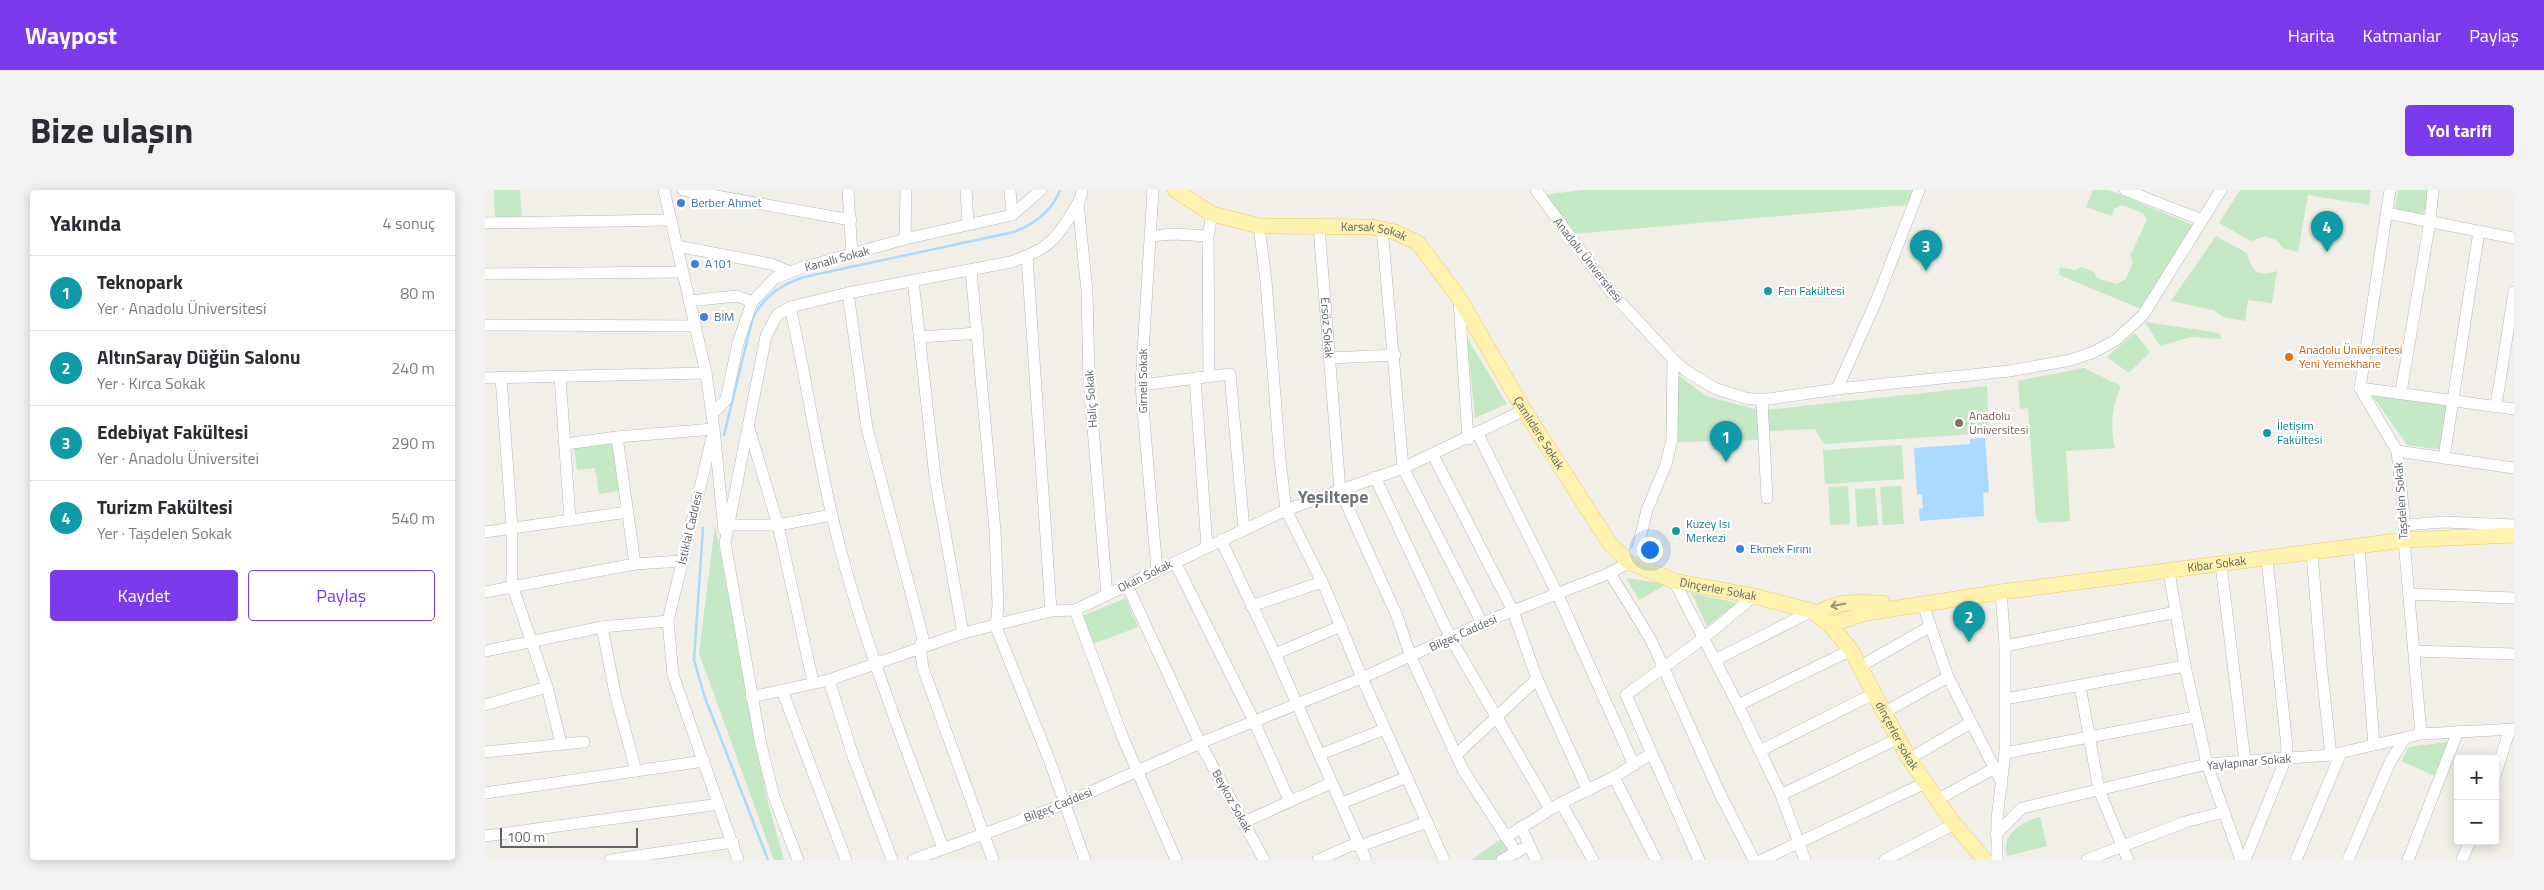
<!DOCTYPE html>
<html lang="tr">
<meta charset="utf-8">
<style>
:root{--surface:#fff;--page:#f2f2f3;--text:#2b2b33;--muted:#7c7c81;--line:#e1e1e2;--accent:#7c3aed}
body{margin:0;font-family:"Titillium Web",sans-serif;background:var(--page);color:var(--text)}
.controls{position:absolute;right:15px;bottom:15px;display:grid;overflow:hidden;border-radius:5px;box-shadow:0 2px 12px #0003}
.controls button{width:45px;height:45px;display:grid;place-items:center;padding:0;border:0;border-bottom:1px solid var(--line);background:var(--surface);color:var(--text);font:25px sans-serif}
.scale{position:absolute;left:15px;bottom:12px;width:138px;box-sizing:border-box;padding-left:5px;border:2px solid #5f6368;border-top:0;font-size:14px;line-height:18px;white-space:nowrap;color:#5f6368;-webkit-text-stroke:4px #fff;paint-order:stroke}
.you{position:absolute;left:1164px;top:359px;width:18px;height:18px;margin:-12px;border:4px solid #fff;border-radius:50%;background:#1a73e8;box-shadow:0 0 0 8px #1a73e833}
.badge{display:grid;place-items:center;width:32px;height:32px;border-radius:50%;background:var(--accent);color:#fff;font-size:16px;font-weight:700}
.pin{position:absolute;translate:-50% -41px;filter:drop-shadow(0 1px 2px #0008)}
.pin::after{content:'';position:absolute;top:26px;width:18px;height:15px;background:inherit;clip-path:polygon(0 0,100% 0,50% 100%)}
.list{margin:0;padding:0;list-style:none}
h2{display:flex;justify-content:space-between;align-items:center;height:65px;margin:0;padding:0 20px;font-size:21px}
h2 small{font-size:16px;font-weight:400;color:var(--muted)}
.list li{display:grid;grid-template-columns:32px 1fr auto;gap:15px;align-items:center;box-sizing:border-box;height:75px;padding:0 20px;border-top:1px solid var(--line)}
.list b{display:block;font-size:19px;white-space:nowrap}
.list p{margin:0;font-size:16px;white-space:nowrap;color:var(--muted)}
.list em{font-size:16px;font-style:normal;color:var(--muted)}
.actions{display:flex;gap:10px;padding:15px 20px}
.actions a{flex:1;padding:11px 0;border:1px solid var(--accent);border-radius:5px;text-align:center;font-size:18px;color:var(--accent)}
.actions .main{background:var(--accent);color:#fff}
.map{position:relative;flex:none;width:2029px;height:670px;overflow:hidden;border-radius:5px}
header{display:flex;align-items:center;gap:30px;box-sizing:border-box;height:70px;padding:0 25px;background:var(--accent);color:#fff}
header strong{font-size:24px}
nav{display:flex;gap:28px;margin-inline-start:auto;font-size:18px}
.intro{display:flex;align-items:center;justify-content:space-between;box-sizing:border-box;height:120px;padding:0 30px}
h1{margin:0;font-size:35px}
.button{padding:12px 22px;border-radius:5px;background:var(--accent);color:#fff;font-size:18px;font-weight:700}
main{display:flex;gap:30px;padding:0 30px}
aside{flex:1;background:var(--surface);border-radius:5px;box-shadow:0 2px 12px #0003}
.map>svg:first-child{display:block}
.green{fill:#c5e8c5}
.water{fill:#aadaff}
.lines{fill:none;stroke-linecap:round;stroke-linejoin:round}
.stream{stroke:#aadaff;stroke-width:2.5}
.minor-casing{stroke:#b5b8bc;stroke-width:12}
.major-casing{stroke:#f2c960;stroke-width:16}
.minor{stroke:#fff;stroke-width:11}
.major{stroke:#fff2af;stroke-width:15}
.oneway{stroke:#979581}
.shop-dot{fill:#3f7fe0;stroke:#fff;stroke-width:2}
.culture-dot{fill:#0f9aa8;stroke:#fff;stroke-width:2}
.food-dot{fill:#e8710a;stroke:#fff;stroke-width:2}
.education-dot{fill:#8d6e63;stroke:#fff;stroke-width:2}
.labels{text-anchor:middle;stroke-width:4.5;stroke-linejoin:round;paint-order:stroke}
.shop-label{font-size:12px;fill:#366cbe;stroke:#fff;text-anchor:start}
.street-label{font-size:12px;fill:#5f6368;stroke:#fff}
.culture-label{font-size:12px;fill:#0d838f;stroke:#fff;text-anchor:start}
.food-label{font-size:12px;fill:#c56008;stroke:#fff;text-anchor:start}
.education-label{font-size:12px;fill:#785e54;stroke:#fff;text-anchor:start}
.district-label{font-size:18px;font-weight:bold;fill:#70757a;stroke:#fff}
</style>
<header>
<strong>Waypost</strong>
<nav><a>Harita</a><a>Katmanlar</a><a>Paylaş</a></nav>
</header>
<div class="intro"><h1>Bize ulaşın</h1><a class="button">Yol tarifi</a></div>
<main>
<aside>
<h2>Yakında<small>4 sonuç</small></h2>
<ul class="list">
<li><span class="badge" style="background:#0f9aa8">1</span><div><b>Teknopark</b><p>Yer · Anadolu Üniversitesi</p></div><em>80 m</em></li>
<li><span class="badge" style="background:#0f9aa8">2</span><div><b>AltınSaray Düğün Salonu</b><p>Yer · Kırca Sokak</p></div><em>240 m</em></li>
<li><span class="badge" style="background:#0f9aa8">3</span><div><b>Edebiyat Fakültesi</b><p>Yer · Anadolu Üniversitei</p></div><em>290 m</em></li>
<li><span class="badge" style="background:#0f9aa8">4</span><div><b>Turizm Fakültesi</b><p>Yer · Taşdelen Sokak</p></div><em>540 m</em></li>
</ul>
<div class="actions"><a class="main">Kaydet</a><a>Paylaş</a></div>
</aside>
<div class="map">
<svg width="2029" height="670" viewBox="0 0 2029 670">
<rect width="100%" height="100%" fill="#f1efe8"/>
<!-- green -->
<path class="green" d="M9 0H35L37 30 10 31Z
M1098 0H1429L1422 15 1088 44 1058 5Z
M1608 0H1624L1708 35 1656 119 1574 85 1575 77 1590 80 1596 77 1609 82 1612 88 1631 94 1641 89 1648 72 1645 66 1662 30 1658 23 1637 15 1629 19 1627 26 1601 17Z
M1755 0H1886L1884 15 1823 5 1813 62 1798 58 1791 50 1780 46 1766 51 1734 33Z
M1913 0H1943L1939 25 1910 20Z
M1731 46 1762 63C1767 82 1772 87 1792 81L1787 113 1763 110 1760 131 1738 127 1728 120 1686 111Z
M1660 132 1735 143 1736 149 1705 147 1675 156Z
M1650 143 1665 162 1644 183 1622 167Z
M982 148 1022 214 990 228Z
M1599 178 1636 196C1627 216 1625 237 1630 258L1581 261 1585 331 1556 333 1551 328 1543 218 1535 219 1533 191Z
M1193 185 1221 206 1274 220V250L1193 252Z
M1502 196 1504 243 1339 254 1330 239 1283 241 1281 220Z
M1885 202 1964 215 1958 260 1922 255Z
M129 252 135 301 114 304 110 278 92 280 89 256Z
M1417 255 1419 289 1340 294 1338 260Z
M1363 296 1365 334 1345 335 1343 297Z
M1416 296 1419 334 1398 335 1395 297Z
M1390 298 1393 335 1372 337 1370 299Z
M230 335 281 605 299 670H289L214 463Z
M1141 388 1182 394 1154 410Z
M1206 403 1253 413 1222 436Z
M641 408 653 437 608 454 597 426Z
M1970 551 1953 587 1916 571 1924 557Z
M1555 627 1562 656 1522 666C1516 644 1537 631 1555 627Z
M1017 649 1029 662 1015 670H986C995 665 1009 652 1017 649Z"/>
<!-- water -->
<path class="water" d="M1500 248 1504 302 1498 303 1499 326 1435 331 1434 319 1438 318 1437 304H1432L1429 258 1485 254V249Z"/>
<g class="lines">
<!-- stream -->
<path class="stream" d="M239 245 268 127C281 105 295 95 319 87L529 42C549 34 567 22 575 0
M218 338 209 470 219 505 283 670"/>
<!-- minor casing -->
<g class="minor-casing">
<g id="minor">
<path d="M179 0 221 183 229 239 183 431 188 485 253 670"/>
<path d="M198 0 366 30"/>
<path d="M363 0 367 65"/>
<path d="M481 0 483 34"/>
<path d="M525 0 527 25"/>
<path d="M668 0 656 195 672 381"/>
<path d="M1051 0 1126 102 1188 169 1200 180 1229 198 1260 208 1277 210 1352 199 1524 181 1586 170 1609 162 1631 150 1658 125 1736 0"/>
<path d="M1640 0 1717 30"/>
<path d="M1905 0 1875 198 1912 261 1920 335 1919 350 1936 544"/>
<path d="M593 13 602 101 604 190 622 405"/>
<path d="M1901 23 2029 48"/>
<path d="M0 33 186 30"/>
<path d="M774 36 781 91 795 270 801 320 840 398 877 488 959 670"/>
<path id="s1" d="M834 37 855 300 912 426 926 467 978 580 1031 662"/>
<path d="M897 38 918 278 997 433"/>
<path d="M665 46 689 44 723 46"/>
<path d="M420 49 421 0"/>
<path d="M192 56 286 74 305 82"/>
<path d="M542 66 566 421"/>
<path d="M486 80 510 340 513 416 511 437 564 569 600 670"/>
<path d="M0 84 197 82"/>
<path d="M428 90 450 287 478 443"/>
<path d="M363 103 382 238 438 448 435 457 438 478 508 670"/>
<path d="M974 110 983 249"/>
<path d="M204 111 252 106 267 112"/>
<path d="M305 117C323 195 333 274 353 350 380 455 420 556 458 658"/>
<path d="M0 135 210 136"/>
<path d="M435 147 493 143"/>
<path d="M845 168 910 165"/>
<path d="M75 186 85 330"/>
<path d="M16 187 27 338V395L62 497 76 553"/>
<path d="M724 187 723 46 727 24"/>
<path d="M0 188 221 183"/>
<path d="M710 188 722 357"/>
<path d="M656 195 745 184 759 339"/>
<path d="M1875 198 2029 219"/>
<path d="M1352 199 1392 109 1434 0"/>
<path d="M1916 202 1945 31 1948 0"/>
<path d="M1277 210 1282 308"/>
<path d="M2011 216 2029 102"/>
<path d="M228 223 241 210 253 153 267 112 290 88 316 78 420 49 527 25 556 0"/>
<path d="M263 235 293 335 328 492"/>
<path d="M993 244 1072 403 1149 575"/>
<path d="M132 247 150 374"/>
<path d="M80 254 132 247 229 239 239 340"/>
<path d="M1912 261 2029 278"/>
<path d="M948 265 1028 421 1052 489 1103 601"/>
<path d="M1959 268 1994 41"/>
<path d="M890 287 966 449 1065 619"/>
<path d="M243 335H293L347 325"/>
<path d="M1920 335 1958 332 2029 335"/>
<path d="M0 342 143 322"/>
<path d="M736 350 790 464 881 670"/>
<path d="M1874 357 1889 555"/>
<path d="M1827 363 1836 474 1846 565"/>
<path d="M690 372 769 531 804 610"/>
<path d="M1736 375 1760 571"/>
<path d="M1684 382 1700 476 1722 574 1756 670"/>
<path d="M1125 383 1166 450 1235 604 1269 670"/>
<path d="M1189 391 1253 515 1296 605 1320 670"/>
<path d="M642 395 715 553 779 670"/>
<path d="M0 402 150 374 197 371"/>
<path d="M1924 404 2029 408"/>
<path d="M1437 412 1463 487 1517 593"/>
<path d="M766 416 837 392"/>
<path d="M590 420 638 548 691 670"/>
<path d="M117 437 130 503 151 581"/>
<path d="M1520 456 1691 422"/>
<path d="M0 461 117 437 183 431"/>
<path d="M1929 461 2029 464"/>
<path d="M790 464 856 436"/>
<path d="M1230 470 1327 421"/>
<path d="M1374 477 1444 437"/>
<path d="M344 490 368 566 407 670"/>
<path d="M1595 496 1614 600 1643 670"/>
<path d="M297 500 361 670"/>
<path d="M266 507 344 490 478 443 566 421 590 420 801 320 918 278 1039 220"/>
<path d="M1520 509 1700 476"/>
<path d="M0 515 62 497"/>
<path d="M1253 515 1366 460"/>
<path d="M1398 523 1463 487"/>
<path d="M1275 561 1388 504"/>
<path d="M0 562 99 552"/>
<path d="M1520 563 1710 527"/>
<path d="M834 565 900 539"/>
<path d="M971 565 1052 489"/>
<path d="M1424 569 1485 533"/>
<path d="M2010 586 2025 539"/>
<path d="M1129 587 1167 563"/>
<path d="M0 603 219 571"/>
<path d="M1296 605 1412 549"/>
<path d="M1452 610 1508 579"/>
<path d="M857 613 922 587"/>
<path d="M1076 613 1129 587 1171 670"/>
<path d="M759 632 846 593"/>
<path d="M1036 637 1051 670"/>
<path d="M1511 644 1537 618 1722 574 1846 565 1936 544 2029 539"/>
<path d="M0 646 234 614"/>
<path d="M1021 647 1076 613 1108 670"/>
<path d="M125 670 248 652"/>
<path d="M313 670 289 607 276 555 240 353 281 146 292 125 305 117 363 103 526 72C559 60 568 54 586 25 591 17 596 10 597 0"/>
<path d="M428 670 572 617 715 553 877 488 997 433 1125 383 1144 372 1153 357 1162 320 1181 274 1187 249 1188 169"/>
<path d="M833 670 867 655 875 656 942 632"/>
<path d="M1017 670 1037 659"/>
<path d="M1214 670 1141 505 1220 447 1269 406"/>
<path d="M1277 670 1440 593"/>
<path d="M1400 670 1469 634"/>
<path d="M1512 670V629L1520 563V456L1516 402"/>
<path d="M1602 670 1700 632 1739 622"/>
<path d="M1760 670 1801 568 1802 557 1782 369"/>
<path d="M1811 670 1856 563"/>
<path d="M1863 670 1905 572 1920 548"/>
<path d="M1923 670 1973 541"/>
<path d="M1977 670 1985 651"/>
</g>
</g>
<!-- major casing -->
<g class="major-casing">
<g id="major">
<path id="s2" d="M690 0 727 24 774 36 887 37 910 42 933 53 974 108 1039 220 1125 354 1144 372 1189 391 1269 406 1327 421 1345 435 1366 460 1424 569 1469 634 1500 670"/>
<path d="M1332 425C1349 409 1376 413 1398 413"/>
<path id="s3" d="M1345 435 1381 423 1516 402 1919 350 2029 345"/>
</g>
</g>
<!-- minor -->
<use href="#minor" class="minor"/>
<!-- major -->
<use href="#major" class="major"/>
</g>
<!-- one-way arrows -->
<defs><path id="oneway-shaft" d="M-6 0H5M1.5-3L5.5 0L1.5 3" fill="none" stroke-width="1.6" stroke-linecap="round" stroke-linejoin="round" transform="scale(1.25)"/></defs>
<use class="oneway" href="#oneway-shaft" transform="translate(1353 415) rotate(169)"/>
<!-- markers -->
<g class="shop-dot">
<circle cx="196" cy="13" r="5"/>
<circle cx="210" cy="74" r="5"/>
<circle cx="219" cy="127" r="5"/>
<circle cx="1255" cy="359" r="5"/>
</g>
<g class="culture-dot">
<circle cx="1283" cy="101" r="5"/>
<circle cx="1782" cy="243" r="5"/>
<circle cx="1191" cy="341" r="5"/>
</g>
<circle class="food-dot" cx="1804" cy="167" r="5"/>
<circle class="education-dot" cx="1474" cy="233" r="5"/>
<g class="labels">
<!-- shop labels -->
<g class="shop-label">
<text x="206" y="17">Berber Ahmet</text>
<text x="220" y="78">A101</text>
<text x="229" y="131">BİM</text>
<text x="1265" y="363">Ekmek Fırını</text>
</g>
<!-- street labels -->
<g class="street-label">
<text dy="4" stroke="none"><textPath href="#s2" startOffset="208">Karsak Sokak</textPath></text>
<text transform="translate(352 69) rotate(-15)" y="4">Kanallı Sokak</text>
<text transform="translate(1103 70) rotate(52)" y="4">Anadolu Üniversitesi</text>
<text dy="4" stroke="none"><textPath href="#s1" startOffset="101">Ersöz Sokak</textPath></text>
<text transform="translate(658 191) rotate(-90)" y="4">Girneli Sokak</text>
<text transform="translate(606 209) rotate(-94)" y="4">Haliç Sokak</text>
<text dy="4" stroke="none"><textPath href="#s2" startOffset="480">Çamlıdere Sokak</textPath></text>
<text transform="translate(1916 311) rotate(-94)" y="4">Taşdelen Sokak</text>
<text transform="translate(205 338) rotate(-77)" y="4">İstiklal Caddesi</text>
<text dy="4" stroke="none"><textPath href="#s3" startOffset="392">Kibar Sokak</textPath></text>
<text transform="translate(660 386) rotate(-26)" y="4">Okan Sokak</text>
<text dy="4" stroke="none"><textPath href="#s2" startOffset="732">Dinçerler Sokak</textPath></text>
<text transform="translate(978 443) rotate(-24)" y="4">Bilgeç Caddesi</text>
<text dy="4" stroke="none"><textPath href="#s2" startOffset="981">dinçerler sokak</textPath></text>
<text transform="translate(1764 572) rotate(-5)" y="4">Yaylapınar Sokak</text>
<text transform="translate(747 611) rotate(61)" y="4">Beykoz Sokak</text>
<text transform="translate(573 615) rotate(-22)" y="4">Bilgeç Caddesi</text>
</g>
<!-- culture labels -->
<g class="culture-label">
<text x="1293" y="105">Fen Fakültesi</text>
<text x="1792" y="240">İletişim<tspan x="1792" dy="14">Fakültesi</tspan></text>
<text x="1201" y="338">Kuzey Isı<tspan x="1201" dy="14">Merkezi</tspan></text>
</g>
<!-- food labels -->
<g class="food-label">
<text x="1814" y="164">Anadolu Üniversitesi<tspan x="1814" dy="14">Yeni Yemekhane</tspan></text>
</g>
<!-- education labels -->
<g class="education-label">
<text x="1484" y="230">Anadolu<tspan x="1484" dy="14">Üniversitesi</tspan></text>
</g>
<!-- district labels -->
<g class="district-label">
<text x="848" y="313">Yeşiltepe</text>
</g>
</g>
</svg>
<div class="controls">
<button>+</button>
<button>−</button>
</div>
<div class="scale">100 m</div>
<div class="you"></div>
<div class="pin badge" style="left:1241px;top:272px;background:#0f9aa8">1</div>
<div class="pin badge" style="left:1484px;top:452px;background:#0f9aa8">2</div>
<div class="pin badge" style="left:1441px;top:81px;background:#0f9aa8">3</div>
<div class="pin badge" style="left:1842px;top:62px;background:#0f9aa8">4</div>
</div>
</main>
